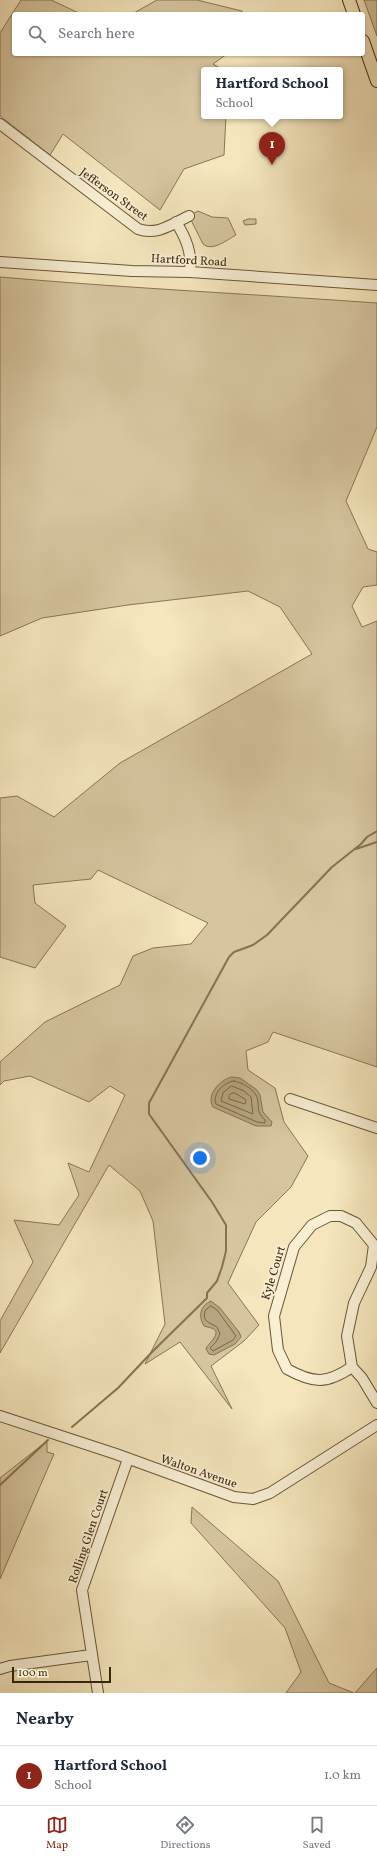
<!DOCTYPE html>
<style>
:root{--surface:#fff;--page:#f2f2f3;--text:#1f2937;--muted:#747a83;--line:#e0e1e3;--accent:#8f2418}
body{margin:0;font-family:Vollkorn,serif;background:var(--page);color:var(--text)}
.scale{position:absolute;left:12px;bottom:10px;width:99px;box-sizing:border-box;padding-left:4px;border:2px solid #3c260a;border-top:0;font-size:11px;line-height:14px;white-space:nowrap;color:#3c260a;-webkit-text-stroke:3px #f8efd4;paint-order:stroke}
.you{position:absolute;left:200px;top:1158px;width:14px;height:14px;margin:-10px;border:3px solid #fff;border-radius:50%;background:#1a73e8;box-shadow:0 0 0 6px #1a73e833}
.badge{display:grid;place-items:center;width:26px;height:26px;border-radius:50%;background:var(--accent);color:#fff;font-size:13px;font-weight:700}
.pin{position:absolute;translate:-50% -33px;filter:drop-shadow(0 1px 2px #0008)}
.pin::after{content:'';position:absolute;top:21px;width:14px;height:12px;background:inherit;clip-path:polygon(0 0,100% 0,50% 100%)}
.popup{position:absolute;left:201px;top:67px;width:142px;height:52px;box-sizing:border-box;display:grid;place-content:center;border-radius:4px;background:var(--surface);filter:drop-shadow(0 1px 3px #0005);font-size:13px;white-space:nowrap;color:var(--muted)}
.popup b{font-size:15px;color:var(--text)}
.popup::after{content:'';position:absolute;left:50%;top:100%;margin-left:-8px;border:8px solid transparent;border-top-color:var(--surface)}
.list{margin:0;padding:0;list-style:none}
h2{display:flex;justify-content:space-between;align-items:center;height:52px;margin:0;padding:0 16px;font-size:17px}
h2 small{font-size:13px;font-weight:400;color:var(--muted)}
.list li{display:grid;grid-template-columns:26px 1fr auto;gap:12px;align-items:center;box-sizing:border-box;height:60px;padding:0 16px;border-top:1px solid var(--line)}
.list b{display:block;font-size:15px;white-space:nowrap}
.list p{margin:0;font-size:13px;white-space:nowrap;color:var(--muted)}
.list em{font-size:13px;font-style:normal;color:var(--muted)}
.icon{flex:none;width:22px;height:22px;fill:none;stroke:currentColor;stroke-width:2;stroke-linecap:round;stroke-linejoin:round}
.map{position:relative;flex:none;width:377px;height:1693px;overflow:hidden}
.search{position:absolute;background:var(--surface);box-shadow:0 1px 3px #0004;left:12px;right:12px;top:12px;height:44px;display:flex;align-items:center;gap:10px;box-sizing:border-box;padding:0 14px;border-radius:4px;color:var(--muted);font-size:15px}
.sheet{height:112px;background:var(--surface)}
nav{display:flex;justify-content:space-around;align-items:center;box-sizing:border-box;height:56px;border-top:1px solid var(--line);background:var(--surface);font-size:11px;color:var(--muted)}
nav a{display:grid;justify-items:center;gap:2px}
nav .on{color:var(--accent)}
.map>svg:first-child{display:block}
.green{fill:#d6c59f;stroke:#897654}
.water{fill:#b6a580;stroke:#857251}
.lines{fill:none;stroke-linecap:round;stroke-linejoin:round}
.shore{stroke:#796645;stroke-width:1}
.stream{stroke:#857251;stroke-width:2}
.minor-casing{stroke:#6a5637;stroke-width:12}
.major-casing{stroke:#3c260a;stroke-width:14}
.minor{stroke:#f8efd4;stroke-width:10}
.major{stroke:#f5e6bd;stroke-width:12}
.labels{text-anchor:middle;stroke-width:3.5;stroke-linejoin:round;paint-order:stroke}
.street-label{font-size:12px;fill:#3c260a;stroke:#f8efd4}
</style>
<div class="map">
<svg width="377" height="1693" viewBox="0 0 377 1693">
<rect width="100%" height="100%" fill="#f5e6bd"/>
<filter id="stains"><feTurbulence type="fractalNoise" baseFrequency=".005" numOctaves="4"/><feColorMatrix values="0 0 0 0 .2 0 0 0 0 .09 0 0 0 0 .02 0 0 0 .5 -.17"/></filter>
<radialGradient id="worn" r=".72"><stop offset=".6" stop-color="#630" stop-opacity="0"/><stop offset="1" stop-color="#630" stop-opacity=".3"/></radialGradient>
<!-- green -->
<path class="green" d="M21 0H51L81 14H14V54H227L213 64 223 70H204V116H226L224 155 184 169 160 210 63 134 50 155 0 116V33Z
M157 0H197L242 11 243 14H132Z
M364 0H377V36Z
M198 211 212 217 228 218 236 235C227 240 212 252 203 244L189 216Z
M248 219H256V224L245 225 243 221Z
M0 277C125 288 251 294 377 303V427L346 501 368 549 377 552V585L363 587 352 606 362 627 377 621V1067L273 1032 268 1042 246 1051 248 1070 275 1088 284 1122 308 1156 291 1187 256 1222 228 1283 259 1325 244 1341 211 1366 232 1409 180 1342 145 1364 165 1324 153 1221 140 1191 109 1165 0 1353V1321L33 1262 14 1220 59 1225 79 1195 68 1163 89 1172 125 1095 110 1086 89 1102 30 1076 4 1081 0 1085V1062L45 1022 120 985 133 956 153 948 191 944 208 923 98 870 91 879 33 885 35 903 66 926 35 968 0 957V798L17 796 54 817 120 763 312 654 280 607 248 591 128 605 42 618 0 636Z
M47 1441V1452L54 1454 0 1579V1478Z
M192 1507 278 1581 329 1683 354 1693H286L301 1672 285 1628 191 1523Z
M377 1668V1693H355Z"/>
<!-- water -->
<path class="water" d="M231 1077 240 1078 257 1090 260 1095 263 1112 272 1122 271 1126H256L213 1107C206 1095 219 1081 231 1077Z
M211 1301 220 1308 239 1332 241 1337 235 1344 214 1355 209 1354 206 1349C207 1344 221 1335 214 1329 212 1328 207 1327 204 1326 198 1316 200 1306 211 1301Z"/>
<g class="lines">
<!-- shore -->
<path class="shore" d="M234 1081C241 1082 254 1089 257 1097 260 1107 255 1111 265 1120V1123L257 1122 216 1104C212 1094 224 1082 234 1081Z
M232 1086 244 1091 251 1097 253 1114 221 1101 223 1093Z
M232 1093H235L246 1100 245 1104 229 1099V1096Z
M211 1306 217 1310 236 1336 233 1340 213 1351 210 1348 216 1342 220 1334 217 1327C209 1322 202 1322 205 1311Z"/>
<!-- stream -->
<path class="stream" d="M356 849 377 842
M72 1427 118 1388 152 1352 207 1298V1293L217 1281 222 1267 226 1251V1225L212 1202 149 1114V1103L229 957 234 952 253 945 267 935 332 867 361 844 367 837 377 831
M0 1485 48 1440"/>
<!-- minor casing -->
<g class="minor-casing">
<path id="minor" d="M0 124 138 229C157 236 172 224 189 216
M176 222C186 238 192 252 190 272
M0 262 132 271 190 272 377 285
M290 1099 377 1128
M352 1367C327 1384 314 1384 287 1369L278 1350 274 1316 294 1247 312 1225 330 1216H341L356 1223 374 1245 371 1267 354 1303 347 1336 352 1367 362 1378 377 1403
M0 1416 116 1454 234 1497 253 1499 270 1493 377 1425
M0 1669 10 1666 91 1655
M98 1693 82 1590 128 1459"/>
</g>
<!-- major casing -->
<g class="major-casing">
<path id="major" d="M349 0 354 14
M363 41 377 81"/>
</g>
<!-- minor -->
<use href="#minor" class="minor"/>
<!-- major -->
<use href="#major" class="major"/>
</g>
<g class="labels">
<!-- street labels -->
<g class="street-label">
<text transform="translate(114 194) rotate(36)" y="4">Jefferson Street</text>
<text transform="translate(189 260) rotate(3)" y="4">Hartford Road</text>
<text transform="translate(273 1273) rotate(-73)" y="4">Kyle Court</text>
<text transform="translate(199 1471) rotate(19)" y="4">Walton Avenue</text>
<text transform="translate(88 1536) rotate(-71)" y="4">Rolling Glen Court</text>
</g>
</g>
<rect width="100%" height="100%" filter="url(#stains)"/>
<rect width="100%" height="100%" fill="url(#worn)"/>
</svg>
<div class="scale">100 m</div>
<div class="you"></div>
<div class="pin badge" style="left:272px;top:165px">1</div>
<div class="popup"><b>Hartford School</b>School</div>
<div class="search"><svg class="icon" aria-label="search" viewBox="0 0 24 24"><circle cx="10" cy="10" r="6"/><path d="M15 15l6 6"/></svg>Search here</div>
</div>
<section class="sheet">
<h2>Nearby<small></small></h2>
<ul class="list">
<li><span class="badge">1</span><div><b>Hartford School</b><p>School</p></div><em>1.0 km</em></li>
</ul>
</section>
<nav>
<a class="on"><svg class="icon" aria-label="map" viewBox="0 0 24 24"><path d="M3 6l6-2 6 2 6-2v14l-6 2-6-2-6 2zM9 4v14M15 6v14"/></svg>Map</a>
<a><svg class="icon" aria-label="directions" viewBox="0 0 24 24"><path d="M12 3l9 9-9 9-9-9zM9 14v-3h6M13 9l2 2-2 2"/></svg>Directions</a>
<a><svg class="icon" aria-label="saved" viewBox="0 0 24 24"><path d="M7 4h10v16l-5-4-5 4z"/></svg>Saved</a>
</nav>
